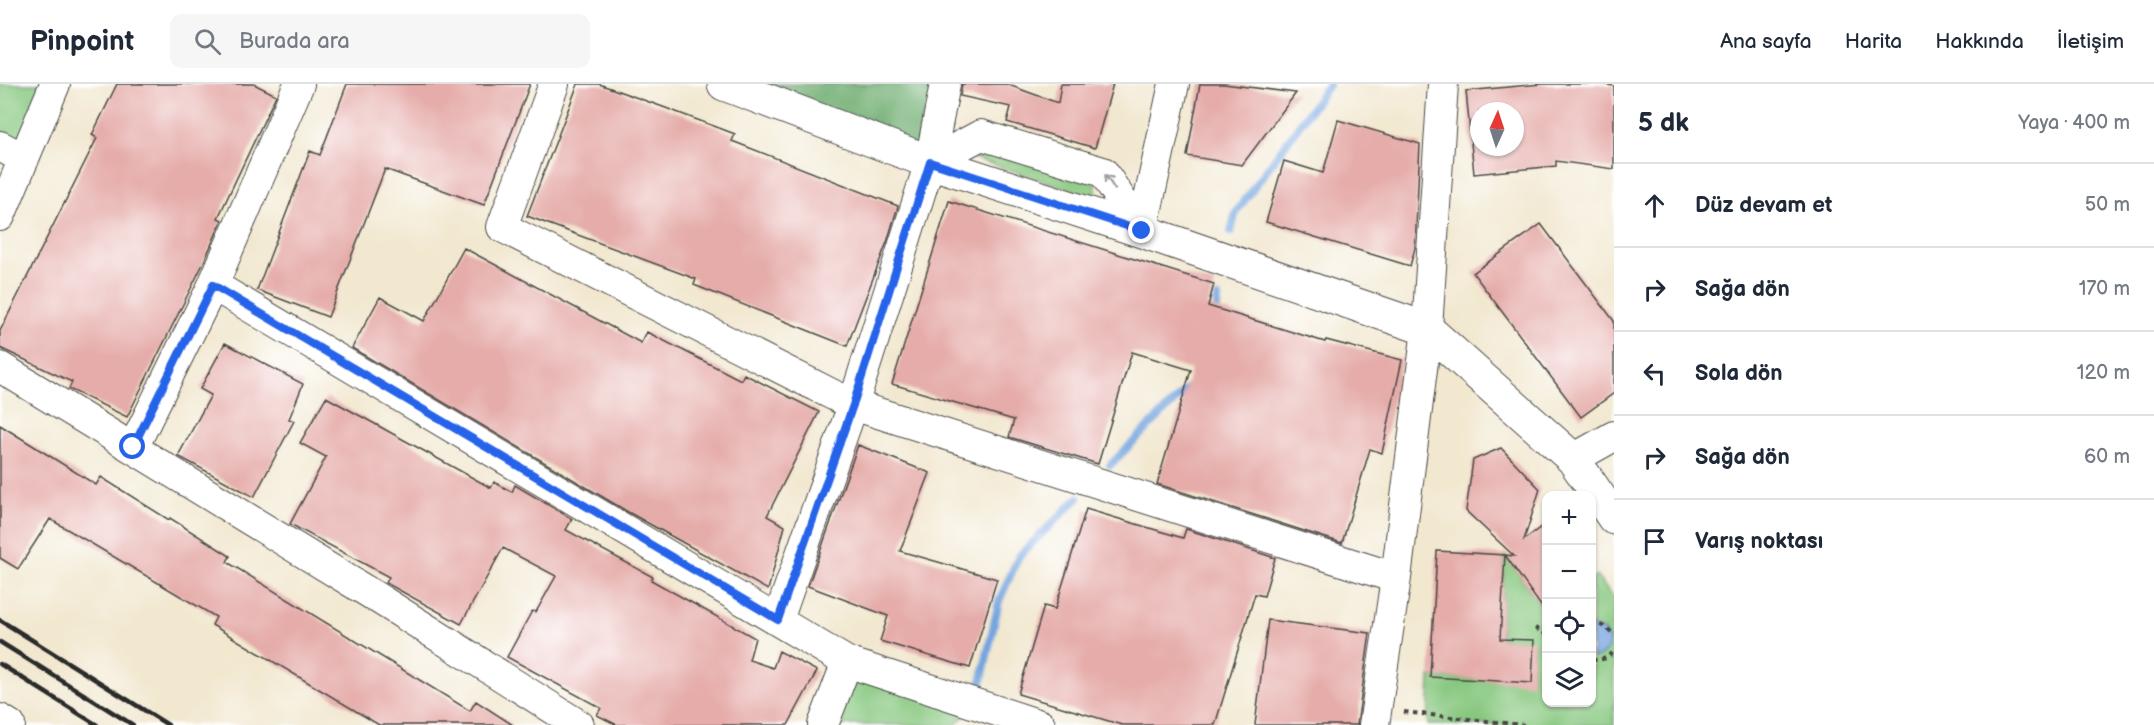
<!DOCTYPE html>
<html lang="tr">
<meta charset="utf-8">
<style>
:root{--surface:#fff;--page:#f6f6f7;--text:#1f2937;--muted:#747a83;--line:#e0e1e3}
body{margin:0;font-family:"Balsamiq Sans",sans-serif;background:var(--page);color:var(--text)}
.controls{position:absolute;right:18px;bottom:18px;display:grid;overflow:hidden;border-radius:12px;box-shadow:0 2px 4px #0004}
.controls button{width:54px;height:54px;display:grid;place-items:center;padding:0;border:0;border-bottom:2px solid var(--line);background:var(--surface);color:var(--text);font:30px sans-serif}
.compass{position:absolute;left:1470px;top:18px;width:54px;height:54px;border-radius:50%;background:var(--surface);box-shadow:0 2px 4px #0004;rotate:3deg}
.stop{position:absolute;width:18px;height:18px;margin:-14px;border:4px solid #2563eb;border-radius:50%;background:#fff}
.stop.end{background:#2563eb;border-color:#fff;box-shadow:0 2px 6px #0008}
.list{margin:0;padding:0;list-style:none}
h2{display:flex;justify-content:space-between;align-items:center;height:78px;margin:0;padding:0 24px;font-size:26px}
h2 small{font-size:20px;font-weight:400;color:var(--muted)}
.list li{display:grid;grid-template-columns:39px 1fr auto;gap:18px;align-items:center;box-sizing:border-box;height:84px;padding:0 24px;border-top:2px solid var(--line)}
.list b{display:block;font-size:22px;white-space:nowrap}
.list em{font-size:20px;font-style:normal;color:var(--muted)}
.icon{flex:none;width:33px;height:33px;fill:none;stroke:currentColor;stroke-width:2;stroke-linecap:round;stroke-linejoin:round}
.map{position:relative;flex:none;width:1614px;height:641px;overflow:hidden}
header{display:flex;align-items:center;gap:36px;box-sizing:border-box;height:84px;padding:0 30px;background:var(--surface);border-bottom:2px solid var(--line)}
header strong{font-size:28px}
nav{display:flex;gap:33px;margin-inline-start:auto;font-size:21px}
.search{width:420px;height:54px;background:var(--page);display:flex;align-items:center;gap:15px;box-sizing:border-box;padding:0 21px;border-radius:12px;color:var(--muted);font-size:22px}
main{display:flex}
aside{flex:1;background:var(--surface)}
.map>svg:first-child{display:block}
.green{fill:#87c77f;stroke:#597955;stroke-width:1.5}
.forest{fill:#6dac6e;stroke:#4c6c4c;stroke-width:1.5}
.water{fill:#75a5df;stroke:#506885;stroke-width:1.5}
.lines{fill:none;stroke-linecap:round;stroke-linejoin:round}
.stream{stroke:#75a5df;stroke-width:8}
.building{fill:#e5aca9;fill-rule:evenodd}
.minor-casing{stroke:#494744;stroke-width:32}
.major-casing{stroke:#494744;stroke-width:35}
.path{stroke:#494744;stroke-width:4;stroke-dasharray:4.5 4.5;stroke-linecap:butt}
.minor{stroke:#fff;stroke-width:30}
.major{stroke:#fff;stroke-width:33}
.rail{stroke:#2b2b2b;stroke-width:4.5}
.oneway{stroke:#a0a0a0}
.route{stroke:#2563eb;stroke-width:8}
</style>
<header>
<strong>Pinpoint</strong>
<div class="search"><svg class="icon" aria-label="search" viewBox="0 0 24 24"><circle cx="10" cy="10" r="6"/><path d="M15 15l6 6"/></svg>Burada ara</div>
<nav><a>Ana sayfa</a><a>Harita</a><a>Hakkında</a><a>İletişim</a></nav>
</header>
<main>
<div class="map">
<svg width="1614" height="641" viewBox="0 0 1614 641">
<rect width="100%" height="100%" fill="#fff"/>
<filter id="ink" filterUnits="userSpaceOnUse"><feTurbulence type="fractalNoise" baseFrequency=".0167" numOctaves="2"/><feDisplacementMap in="SourceGraphic" scale="12" xChannelSelector="R" yChannelSelector="G"/><feConvolveMatrix kernelMatrix="1 2 1 2 8 2 1 2 1" color-interpolation-filters="sRGB"/></filter>
<filter id="wash" filterUnits="userSpaceOnUse"><feTurbulence type="fractalNoise" baseFrequency=".008" numOctaves="4" result="noise"/><feDisplacementMap in="SourceGraphic" scale="24" xChannelSelector="R" yChannelSelector="G"/><feGaussianBlur stdDeviation="1.35" result="paint"/><feColorMatrix in="noise" values="0 0 0 0 0 0 0 0 0 0 0 0 0 0 0 0 0 1.4 0 .05"/><feComposite in="paint" operator="in"/></filter>
<g filter="url(#wash)">
<rect width="100%" height="100%" fill="#f2e8d0"/>
<!-- green -->
<path class="green" d="M0 0H55L24 75 0 62Z
M985 67 1095 98 1097 114 973 74Z
M1505 471 1546 529V618H1592V495L1596 492 1614 514V641H1428L1430 593 1532 598 1534 557 1500 555Z
M850 588 966 630 955 641H830Z"/>
<!-- forest -->
<path class="forest" d="M724 0H945L930 78Z"/>
<!-- water -->
<path class="water" d="M1592 543 1603 546 1609 555 1608 565 1599 573 1592 574Z"/>
<g class="lines">
<!-- stream -->
<path class="stream" d="M1231 147 1236 128 1329 0
M1216 234 1218 214
M1110 381 1192 300
M981 599 999 517 1019 472 1078 414"/>
</g>
<g id="blocks">
<!-- building -->
<path class="building" d="M117 0H254L276 11 218 134 222 136 203 180 127 333 69 305 72 298 0 264V247L97 54 92 51Z
M347 0H530L484 121 385 85 328 233 257 206 310 67 320 71Z
M578 0H599L663 23 735 50 732 57 898 122 887 158 847 262 694 201 696 195 527 132Z
M962 0H1006L1058 19 1061 0H1113L1095 64 1007 38 1011 23 960 12Z
M1200 0H1224L1296 9 1242 81 1187 72Z
M1542 0H1601L1614 2V85L1556 77V82L1474 90 1466 7ZM1479 27H1515V63H1479Z
M1338 36 1420 60 1415 164 1410 182 1266 138 1284 77 1323 89Z
M949 117 1214 200 1208 222 1325 258 1326 256 1402 276 1382 369 1370 365 1342 459 1157 400 1191 286 1132 268 1098 380 1009 353 1014 336 892 300Z
M1541 140 1614 237V309L1581 333 1473 189Z
M464 164 641 259 647 248 741 296 744 290 819 328 767 432 785 442 768 506 628 428 352 264 380 213 424 237Z
M225 259 303 300 289 335 294 337 254 413 178 372 211 311 200 305Z
M326 313 491 404 494 398 512 408 515 401 572 435 566 446 653 493 651 496 755 554 749 576 773 584 779 567 817 587 788 641H617L597 631 601 624 507 573 532 527 536 528 556 492 503 464 461 540 386 499 389 493 290 440 326 373 300 359Z
M0 341 96 401 101 393 169 436 170 434 230 472 227 478 470 627 476 617 513 641H379L212 541 216 533 50 435 18 485 0 474Z
M858 361 930 389 900 467 997 495 970 584 880 557 888 532 808 502Z
M1501 364 1540 405 1524 456 1546 439V529L1505 471 1514 472 1466 427 1473 376Z
M1086 425 1183 454 1186 445 1275 474 1264 512 1255 510 1215 641H1122L1018 610 1044 522 1055 525Z
M1437 467 1505 471 1500 555 1534 556 1532 599 1430 593Z
M1268 536 1370 549 1357 641H1255Z"/>
</g>
</g>
<g filter="url(#ink)">
<use href="#blocks" fill-opacity="0" stroke="#494744" stroke-width="1.5"/>
<g class="lines">
<!-- minor casing -->
<g class="minor-casing">
<path id="minor" d="M554 0 502 143 853 321 1396 494
M0 62 24 75
M930 78 981 51 1103 88 1142 147
M0 132 55 0
M1142 147 1174 0
M213 201 847 578 1040 641
M0 283 376 513 579 641
M133 364 213 201 299 0
M1573 375 1614 352
M778 536 853 321 930 78 945 0
M0 635 10 641
M823 641 847 578
M1374 641 1396 494 1427 245 1443 0"/>
</g>
<!-- major casing -->
<g class="major-casing">
<path id="major" d="M724 0 930 78 1142 147 1427 245 1573 375 1614 434"/>
</g>
<!-- path -->
<path class="path" d="M1592 537 1607 544 1614 551
M1535 544 1546 550
M1592 576C1601 576 1608 575 1614 567
M1404 628 1524 641"/>
<!-- minor -->
<use href="#minor" class="minor"/>
<!-- major -->
<use href="#major" class="major"/>
<!-- rail -->
<path class="rail" d="M0 536 168 641
M0 558 133 641
M0 580 97 641"/>
</g>
<!-- one-way arrows -->
<defs><path id="oneway-shaft" d="M-6 0H5M1.5-3L5.5 0L1.5 3" fill="none" stroke-width="1.6" stroke-linecap="round" stroke-linejoin="round" transform="scale(1.5)"/></defs>
<use class="oneway" href="#oneway-shaft" transform="translate(1110 98) rotate(-123)"/>
</g>
<g class="lines" filter="url(#ink)">
<!-- route -->
<path class="route" d="M133 363 213 201 778 536 853 321 930 78 1142 147"/>
</g>
</svg>
<div class="controls">
<button>+</button>
<button>−</button>
<button><svg class="icon" aria-label="locate" viewBox="0 0 24 24"><circle cx="12" cy="12" r="6"/><path d="M12 2v4M12 18v4M2 12h4M18 12h4"/></svg></button>
<button><svg class="icon" aria-label="layers" viewBox="0 0 24 24"><path d="M12 4l9 5-9 5-9-5zM3 14l9 5 9-5"/></svg></button>
</div>
<svg class="compass" viewBox="-18 -18 36 36"><path d="M0-13l5 13h-10z" fill="#e53935"/><path d="M0 13l5-13h-10z" fill="#747a83"/></svg>
<div class="stop" style="left:133px;top:363px"></div>
<div class="stop end" style="left:1142px;top:147px"></div>
</div>
<aside>
<h2>5 dk<small>Yaya · 400 m</small></h2>
<ul class="list">
<li><svg class="icon" aria-label="ahead" viewBox="0 0 24 24"><path d="M12 20V5M6 11l6-6 6 6"/></svg><div><b>Düz devam et</b></div><em>50 m</em></li>
<li><svg class="icon" aria-label="right" viewBox="0 0 24 24"><path d="M7 20v-9h11M14 6l5 5-5 5"/></svg><div><b>Sağa dön</b></div><em>170 m</em></li>
<li><svg class="icon" aria-label="left" viewBox="0 0 24 24"><path d="M17 20v-9H6M10 6l-5 5 5 5"/></svg><div><b>Sola dön</b></div><em>120 m</em></li>
<li><svg class="icon" aria-label="right" viewBox="0 0 24 24"><path d="M7 20v-9h11M14 6l5 5-5 5"/></svg><div><b>Sağa dön</b></div><em>60 m</em></li>
<li><svg class="icon" aria-label="arrive" viewBox="0 0 24 24"><path d="M6 21V4h12l-3 4 3 4H6"/></svg><div><b>Varış noktası</b></div></li>
</ul>
</aside>
</main>
